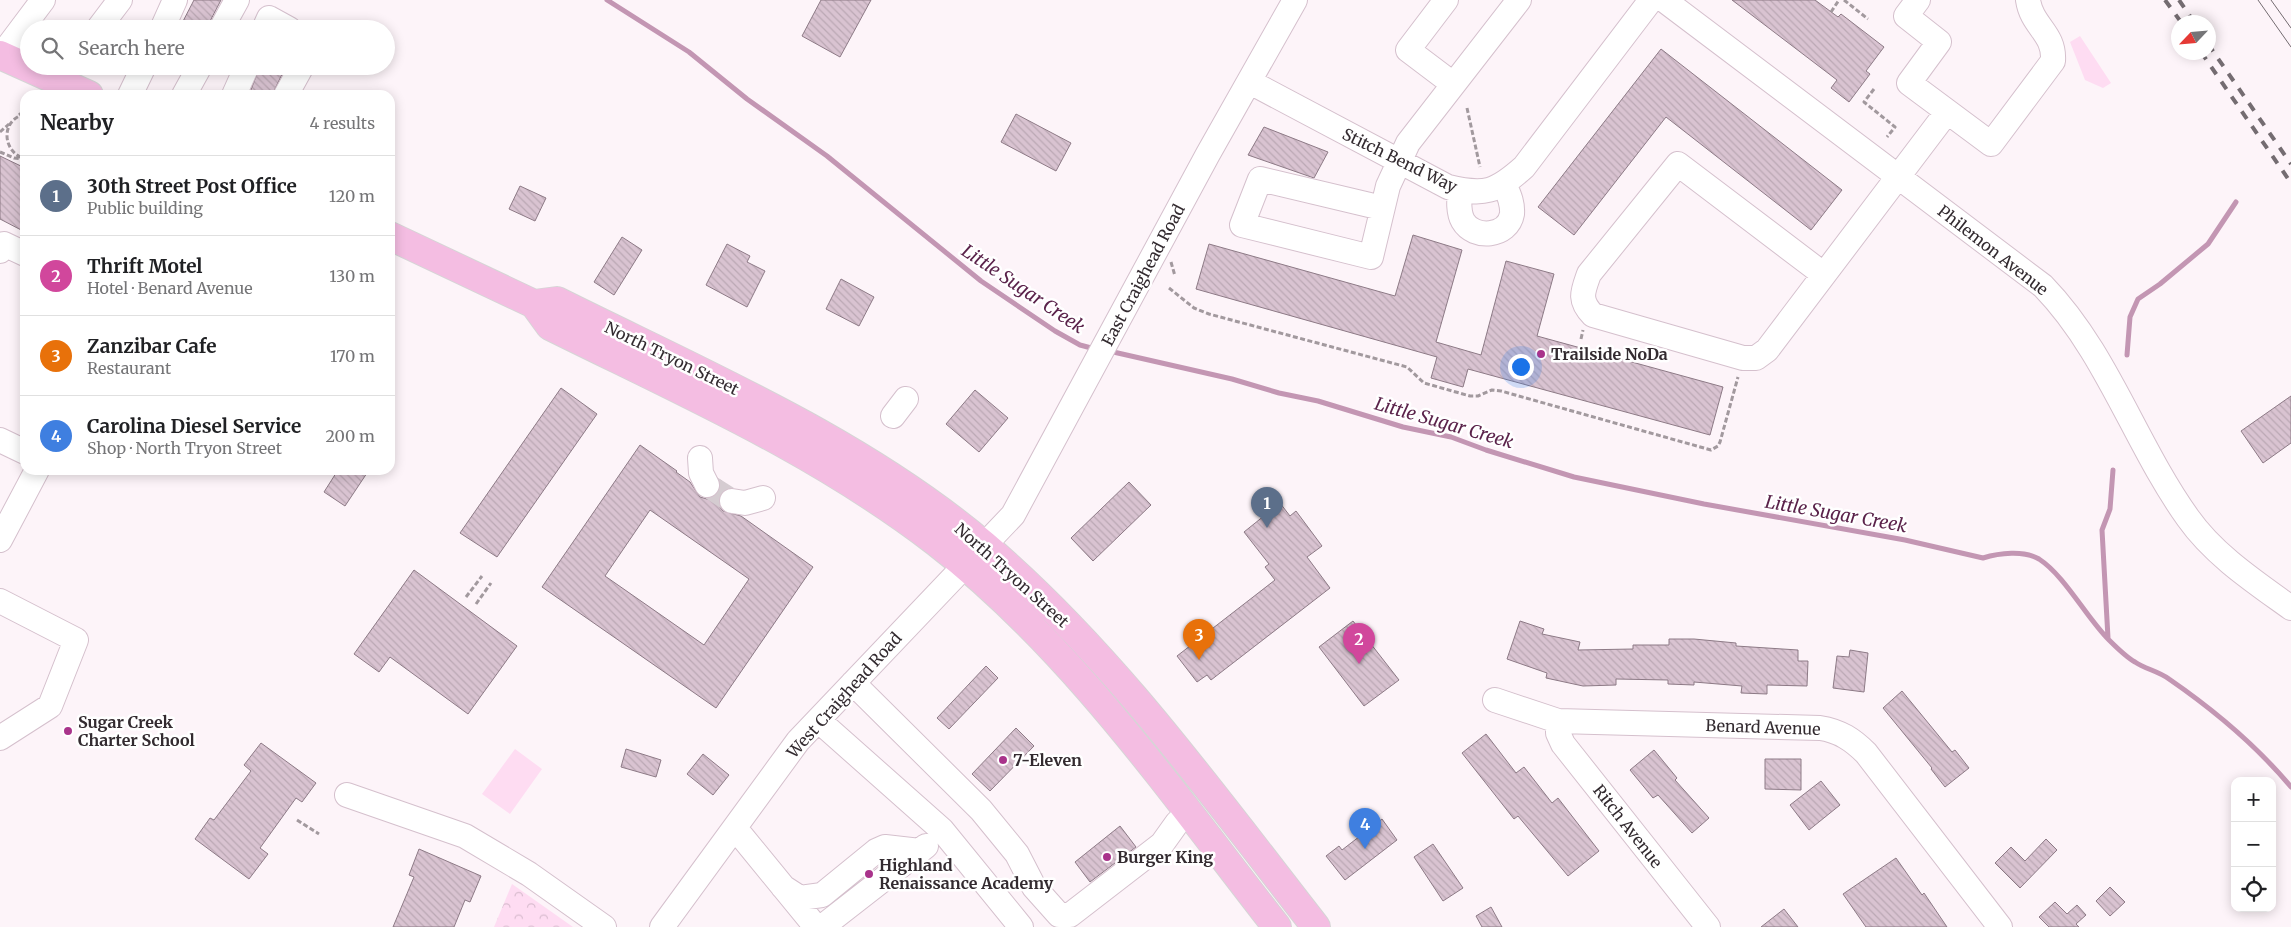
<!DOCTYPE html>
<meta charset="utf-8">
<style>
:root{--surface:#fff;--page:#f2f2f2;--text:#202124;--muted:#757577;--line:#e0e0e0;--accent:#a9338b}
body{margin:0;font-family:Merriweather,serif;background:var(--page);color:var(--text)}
.controls{position:absolute;right:15px;bottom:15px;display:grid;overflow:hidden;border-radius:10px;box-shadow:0 2px 12px #0003}
.controls button{width:45px;height:45px;display:grid;place-items:center;padding:0;border:0;border-bottom:1px solid var(--line);background:var(--surface);color:var(--text);font:25px sans-serif}
.compass{position:absolute;left:2171px;top:15px;width:45px;height:45px;border-radius:50%;background:var(--surface);box-shadow:0 2px 12px #0003;rotate:244deg}
.you{position:absolute;left:1520px;top:366px;width:18px;height:18px;margin:-12px;border:4px solid #fff;border-radius:50%;background:#1a73e8;box-shadow:0 0 0 8px #1a73e833}
.badge{display:grid;place-items:center;width:32px;height:32px;border-radius:50%;background:var(--accent);color:#fff;font-size:16px;font-weight:700}
.pin{position:absolute;translate:-50% -41px;filter:drop-shadow(0 1px 2px #0008)}
.pin::after{content:'';position:absolute;top:26px;width:18px;height:15px;background:inherit;clip-path:polygon(0 0,100% 0,50% 100%)}
.list{margin:0;padding:0;list-style:none}
h2{display:flex;justify-content:space-between;align-items:center;height:65px;margin:0;padding:0 20px;font-size:21px}
h2 small{font-size:16px;font-weight:400;color:var(--muted)}
.list li{display:grid;grid-template-columns:32px 1fr auto;gap:15px;align-items:center;box-sizing:border-box;height:80px;padding:0 20px;border-top:1px solid var(--line)}
.list b{display:block;font-size:19px;white-space:nowrap}
.list p{margin:0;font-size:16px;white-space:nowrap;color:var(--muted)}
.list em{font-size:16px;font-style:normal;color:var(--muted)}
.icon{flex:none;width:28px;height:28px;fill:none;stroke:currentColor;stroke-width:2;stroke-linecap:round;stroke-linejoin:round}
.map{position:relative;flex:none;width:2291px;height:927px;overflow:hidden}
.search{position:absolute;background:var(--surface);box-shadow:0 2px 12px #0003;left:20px;top:20px;width:375px;height:55px;display:flex;align-items:center;gap:12px;box-sizing:border-box;padding:0 18px;border-radius:28px;color:var(--muted);font-size:19px}
.panel{position:absolute;background:var(--surface);box-shadow:0 2px 12px #0003;left:20px;top:90px;width:375px;height:385px;border-radius:15px}
.map>svg:first-child{display:block}
.green{fill:#fedcf2}
.forest{fill:url(#forest-crowns)}
.lines{fill:none;stroke-linecap:round;stroke-linejoin:round}
.stream{stroke:#c396b3;stroke-width:5}
.building{fill:url(#building-back-hatch);stroke:#8d7a86;fill-rule:evenodd}
.minor-tunnel{stroke:#d5ccd1;stroke-width:24;stroke-dasharray:24 12;stroke-linecap:butt}
.minor-casing{stroke:#d5c0cd;stroke-width:26}
.major-casing{stroke:#d6d5d6;stroke-width:30}
.path{stroke:#a2999e;stroke-width:3;stroke-dasharray:5 2.5;stroke-linecap:butt}
.minor{stroke:#fff;stroke-width:24}
.major{stroke:#f4bde2;stroke-width:28}
.tram{stroke:#746c71;stroke-width:1}
.rail{stroke:#746c71;stroke-width:4;stroke-dasharray:9 9;stroke-linecap:butt}
.poi-dot{fill:#a9338b;stroke:#fff;stroke-width:2}
.labels{text-anchor:middle;stroke-width:5;stroke-linejoin:round;paint-order:stroke}
.street-label{font-size:16px;fill:#332b30;stroke:#fff}
.poi-label{font-size:16px;font-weight:bold;fill:#332b30;stroke:#fff;text-anchor:start}
.water-label{font-size:18px;font-style:italic;fill:#5b234b;stroke:#fff}
</style>
<div class="map">
<svg width="2291" height="927" viewBox="0 0 2291 927">
<defs>
<pattern id="forest-crowns" width="20" height="18" patternUnits="userSpaceOnUse" patternTransform="scale(1.25)"><rect width="20" height="18" fill="#fedcf2"/><path d="M2 6a3 3 0 1 1 6 0M12 15a3 3 0 1 1 6 0" fill="none" stroke="#dabdd0"/></pattern>
<pattern id="building-back-hatch" width="6" height="6" patternUnits="userSpaceOnUse" patternTransform="scale(1.25)"><rect width="6" height="6" fill="#d9c3d1"/><path d="M-1 5l2 2M0 0l6 6M5-1l2 2" fill="none" stroke="#bba8b4"/></pattern>
</defs>
<rect width="100%" height="100%" fill="#fdf4f9"/>
<!-- green -->
<path class="green" d="M2080 36 2111 83 2103 88 2085 80 2070 42Z
M515 749 542 769 510 814 482 794Z"/>
<!-- forest -->
<path class="forest" d="M512 884 573 927H494Z"/>
<g class="lines">
<!-- stream -->
<path class="stream" d="M607 0 689 52 747 99 827 156 981 281 1055 331 1080 345 1095 349
M1109 351 1232 379 1279 393 1318 401 1403 427 1451 437 1486 450 1574 477 1704 504 1905 540 1983 558C1999 553 2024 550 2039 559 2065 576 2086 617 2109 640 2116 647 2126 657 2135 662 2145 669 2158 671 2169 679 2214 710 2256 745 2291 787
M2127 355 2130 317 2138 299 2160 284 2208 244 2236 202
M2108 638 2102 530 2110 509 2113 470"/>
</g>
<!-- building -->
<path class="building" d="M194 0H221L206 29H179Z
M821 0H871L840 57 802 36Z
M1732 0H1815L1838 17 1841 14 1884 47 1866 71 1870 74 1849 102 1831 88 1837 80Z
M1661 49 1842 190 1811 230 1666 117 1574 235 1538 207Z
M260 66H286L272 95H249Z
M1016 114 1071 143 1056 171 1001 142Z
M1264 127 1328 152 1314 178 1248 155Z
M0 156 25 168V232L0 219Z
M520 186 546 198 535 221 509 209Z
M1413 235 1462 250 1436 342 1481 355 1506 261 1554 274 1537 336 1723 387 1710 435 1468 369 1463 387 1431 378 1437 357 1196 289 1209 244 1395 296Z
M622 237 642 250 614 295 594 282Z
M727 244 750 256 747 262 765 271 747 307 706 285Z
M841 279 874 297 859 326 826 309Z
M561 388 597 414 497 557 460 533Z
M975 390 1008 418 979 452 946 424Z
M2291 396V443L2263 463 2241 431Z
M640 445 677 471 676 472 690 482 700 497 707 499 714 497 719 492 720 480 731 488 722 492 719 498V506L723 511 741 516 813 567 716 708 542 587ZM650 510 749 579 704 645 605 576Z
M338 470H369L345 506 324 492Z
M1129 482 1151 505 1093 561 1071 538Z
M1280 503 1290 516 1296 511 1322 546 1307 557 1330 588 1211 680 1207 675 1197 682 1177 656 1275 580 1265 567 1269 564 1244 532Z
M414 570 517 646 468 714 390 657 379 672 354 654Z
M1353 621 1399 680 1364 706 1319 647Z
M1520 621 1544 629 1542 634 1580 642 1578 650 1633 649V645H1669V639H1694L1736 643V646L1798 650V661H1808L1807 686 1767 685V694L1741 693 1742 686 1694 682V685L1668 684V680L1616 679V685L1583 686 1546 678 1547 673 1507 659Z
M1850 650 1868 653 1864 692 1833 688 1837 656 1849 657Z
M986 666 998 678 949 729 937 718Z
M1902 691 1952 752 1955 750 1969 768 1945 787 1931 769 1932 768 1883 708Z
M1016 728 1034 746 990 791 972 774Z
M1486 734 1516 773 1524 767 1552 803 1558 798 1599 851 1568 876 1518 816 1514 819 1462 753Z
M261 743 316 783 302 802 296 798 260 848 268 854 249 879 195 839 210 818 214 820 251 771 244 765Z
M626 749 661 760 656 777 621 767Z
M1654 750 1677 778 1675 780 1709 818 1692 833 1658 795 1653 798 1630 770Z
M703 754 729 775 713 795 687 774Z
M1765 759H1801V790L1765 789Z
M1821 781 1840 805 1809 830 1790 805Z
M1382 819 1397 840 1345 880 1326 856 1339 846 1342 850Z
M1120 826 1136 847 1090 882 1075 862Z
M2046 839 2057 850 2020 888 1995 863 2011 847 2025 861Z
M1433 844 1463 888 1443 901 1414 857Z
M419 849 481 876 470 902 465 900 454 927H393L414 877 409 875Z
M1896 858 1922 895 1924 893 1947 927H1866L1843 894Z
M2110 887 2125 902 2110 916 2096 901Z
M2055 902 2067 914 2077 905 2086 915 2076 924 2079 927H2049L2039 917Z
M1491 907 1502 927H1482L1476 916Z
M1784 909 1798 927H1761Z"/>
<g class="lines">
<!-- minor-tunnel -->
<path class="minor-tunnel" d="M707 485 732 501"/>
<!-- minor casing -->
<g class="minor-casing">
<path id="minor" d="M1446 0 1408 50 1453 84
M1664 0 2043 286C2107 352 2135 444 2188 518 2214 555 2255 582 2291 608
M1918 0 1906 16 1939 42 1909 83 1991 144 2053 61C2055 33 2032 27 2028 0
M98 29 120 0
M162 29 175 0
M221 29 237 0
M264 29 269 18 289 29
M1 56 43 0
M59 82 70 66
M1250 82 1448 187C1485 196 1496 192 1524 167L1651 0
M130 95 144 66
M184 95 200 66
M234 95 247 66
M286 95 302 66
M1460 190C1459 200 1458 212 1463 221 1474 240 1508 237 1512 214 1513 202 1508 193 1504 183
M1382 208 1260 179 1242 225 1371 257 1388 186 1408 143 1519 0
M0 251 4 244 25 254
M1823 274 1678 164 1589 274C1583 291 1578 300 1593 315L1743 358H1756L1767 350 1947 112
M893 416 906 399
M0 440 25 452
M700 458 701 473 707 485
M732 501 745 503 763 498
M0 540 37 470
M0 601 76 640 50 706 0 738
M853 683 981 810 1017 854 1034 887 1059 915H1070L1162 844 1177 823 1188 813
M1495 700 1558 721 1820 728C1840 731 1853 740 1866 753L2000 927
M818 720 942 830 1021 927
M1558 721V733L1563 744 1708 927
M347 795 465 836 529 874 604 927
M735 828 816 927
M783 887 800 898 822 895 876 851 885 847 920 851
M662 927 798 741 1013 515 1208 154 1295 0
M822 927 926 846"/>
</g>
<!-- major casing -->
<g class="major-casing">
<path id="major" d="M0 55 89 95
M390 236 534 304 550 326C685 393 816 450 936 542 1072 647 1172 793 1277 927
M534 304 557 301C701 373 860 440 984 545 1113 655 1212 794 1316 927"/>
</g>
<!-- path -->
<path class="path" d="M1844 0 1868 19
M1831 12 1839 0
M1874 89 1864 102 1895 127 1887 137
M1467 108 1480 167
M25 114C0 120 2 152 25 159
M19 115 25 110
M0 132 9 124
M0 152 14 158 22 159
M1171 262 1175 276
M1169 288 1194 308 1209 314 1407 367 1424 383 1470 396H1478L1492 390 1501 391 1711 450 1718 446 1720 442 1738 377
M1581 339 1583 330
M466 597 482 576
M476 604 491 583
M297 820 319 834"/>
<!-- minor -->
<use href="#minor" class="minor"/>
<!-- major -->
<use href="#major" class="major"/>
<!-- tram -->
<path class="tram" d="M2258 0 2291 47
M2271 0 2291 28"/>
<!-- rail -->
<path class="rail" d="M2165 0 2181 22
M2179 0 2194 22
M2208 44 2291 164
M2201 52 2291 183"/>
</g>
<!-- markers -->
<g class="poi-dot">
<circle cx="1541" cy="354" r="5"/>
<circle cx="68" cy="731" r="5"/>
<circle cx="1003" cy="760" r="5"/>
<circle cx="1107" cy="857" r="5"/>
<circle cx="869" cy="874" r="5"/>
</g>
<g class="labels">
<!-- street labels -->
<g class="street-label">
<text transform="translate(1400 160) rotate(26)" y="6">Stitch Bend Way</text>
<text transform="translate(1993 250) rotate(38)" y="6">Philemon Avenue</text>
<text transform="translate(1143 275) rotate(-62)" y="6">East Craighead Road</text>
<text transform="translate(672 358) rotate(26)" y="6">North Tryon Street</text>
<text transform="translate(1012 575) rotate(42)" y="6">North Tryon Street</text>
<text transform="translate(844 695) rotate(-48)" y="6">West Craighead Road</text>
<text transform="translate(1763 727) rotate(2)" y="6">Benard Avenue</text>
<text transform="translate(1628 826) rotate(52)" y="6">Ritch Avenue</text>
</g>
<!-- poi labels -->
<g class="poi-label">
<text x="1551" y="360">Trailside NoDa</text>
<text x="78" y="728">Sugar Creek<tspan x="78" dy="18">Charter School</tspan></text>
<text x="1013" y="766">7-Eleven</text>
<text x="1117" y="863">Burger King</text>
<text x="879" y="871">Highland<tspan x="879" dy="18">Renaissance Academy</tspan></text>
</g>
<!-- water labels -->
<g class="water-label">
<text transform="translate(1023 289) rotate(34)" y="6">Little Sugar Creek</text>
<text transform="translate(1444 423) rotate(16)" y="6">Little Sugar Creek</text>
<text transform="translate(1836 514) rotate(10)" y="6">Little Sugar Creek</text>
</g>
</g>
</svg>
<div class="controls">
<button>+</button>
<button>−</button>
<button><svg class="icon" aria-label="locate" viewBox="0 0 24 24"><circle cx="12" cy="12" r="6"/><path d="M12 2v4M12 18v4M2 12h4M18 12h4"/></svg></button>
</div>
<svg class="compass" viewBox="-18 -18 36 36"><path d="M0-13l5 13h-10z" fill="#e53935"/><path d="M0 13l5-13h-10z" fill="#757577"/></svg>
<div class="you"></div>
<div class="pin badge" style="left:1267px;top:528px;background:#5c6f8a">1</div>
<div class="pin badge" style="left:1359px;top:664px;background:#d1479c">2</div>
<div class="pin badge" style="left:1199px;top:660px;background:#e8710a">3</div>
<div class="pin badge" style="left:1365px;top:849px;background:#3f7fe0">4</div>
<div class="search"><svg class="icon" aria-label="search" viewBox="0 0 24 24"><circle cx="10" cy="10" r="6"/><path d="M15 15l6 6"/></svg>Search here</div>
<section class="panel">
<h2>Nearby<small>4 results</small></h2>
<ul class="list">
<li><span class="badge" style="background:#5c6f8a">1</span><div><b>30th Street Post Office</b><p>Public building</p></div><em>120 m</em></li>
<li><span class="badge" style="background:#d1479c">2</span><div><b>Thrift Motel</b><p>Hotel · Benard Avenue</p></div><em>130 m</em></li>
<li><span class="badge" style="background:#e8710a">3</span><div><b>Zanzibar Cafe</b><p>Restaurant</p></div><em>170 m</em></li>
<li><span class="badge" style="background:#3f7fe0">4</span><div><b>Carolina Diesel Service</b><p>Shop · North Tryon Street</p></div><em>200 m</em></li>
</ul>
</section>
</div>
